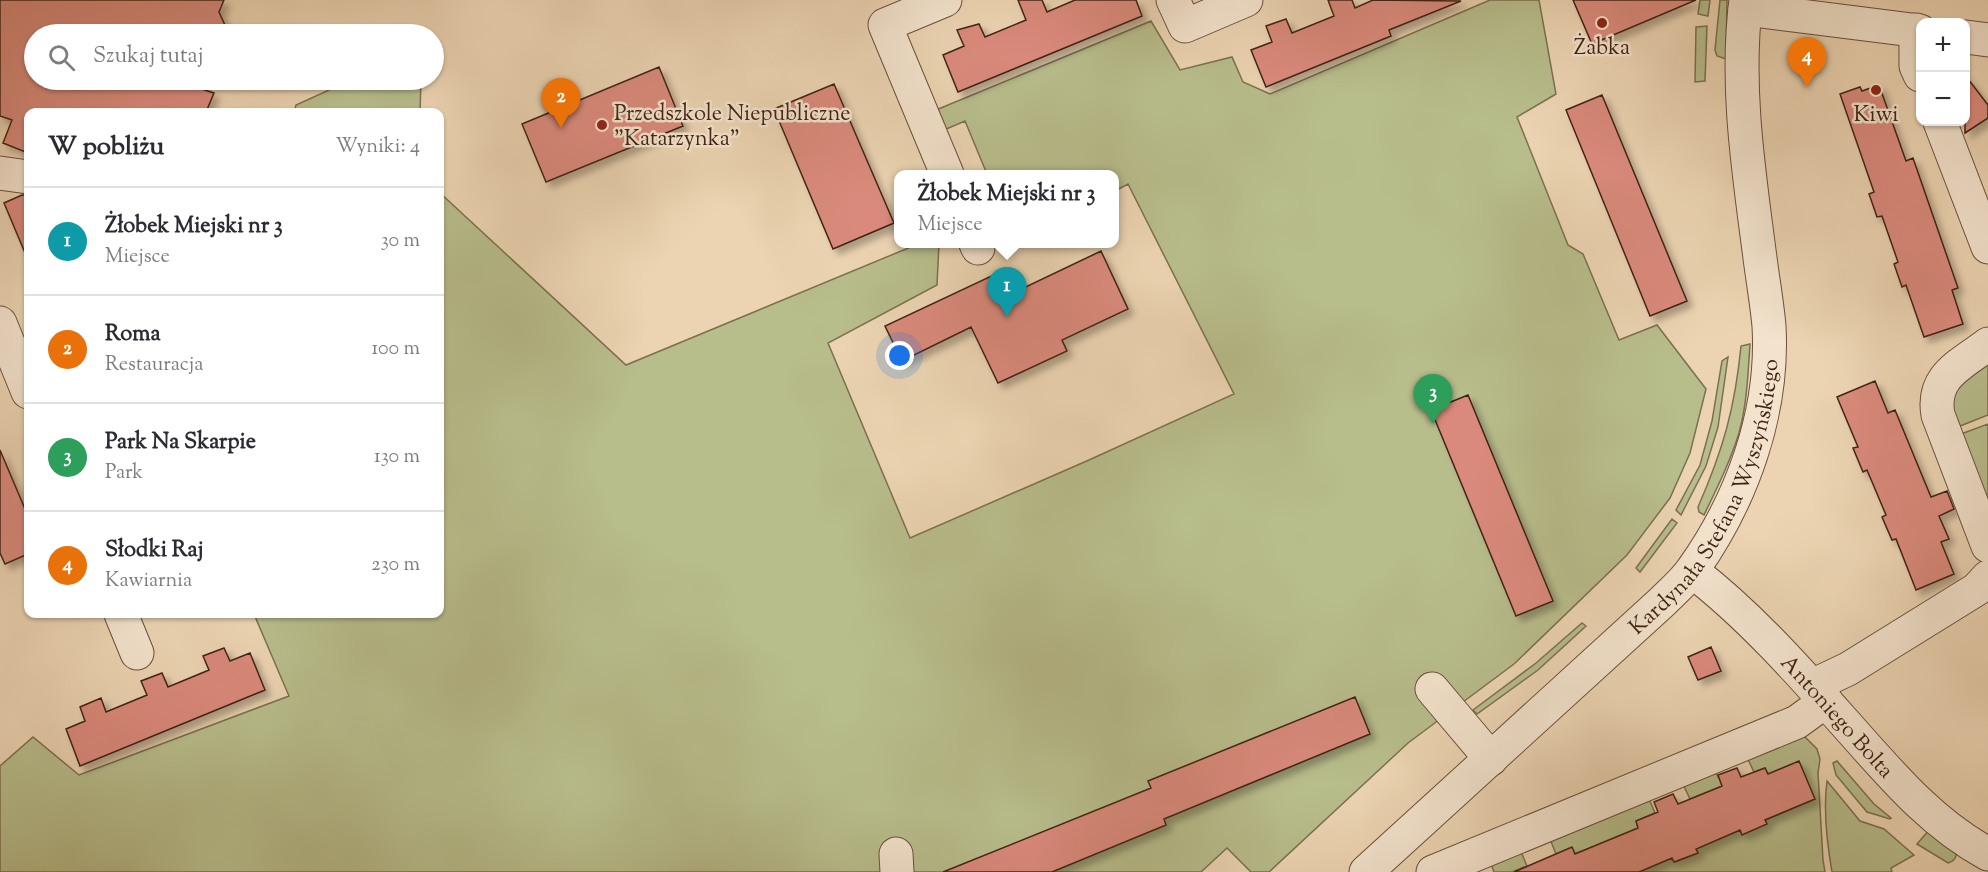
<!DOCTYPE html>
<html lang="pl">
<meta charset="utf-8">
<style>
:root{--surface:#fff;--page:#f7f7f7;--text:#2b2b33;--muted:#7c7c81;--line:#e1e1e2;--accent:#8f2418}
body{margin:0;font-family:"Sorts Mill Goudy",serif;background:var(--page);color:var(--text)}
.controls{position:absolute;right:18px;top:18px;display:grid;overflow:hidden;border-radius:12px;box-shadow:0 2px 4px #0004}
.controls button{width:54px;height:54px;display:grid;place-items:center;padding:0;border:0;border-bottom:2px solid var(--line);background:var(--surface);color:var(--text);font:30px sans-serif}
.you{position:absolute;left:900px;top:356px;width:21px;height:21px;margin:-15px;border:4px solid #fff;border-radius:50%;background:#1a73e8;box-shadow:0 0 0 9px #1a73e833}
.badge{display:grid;place-items:center;width:39px;height:39px;border-radius:50%;background:var(--accent);color:#fff;font-size:20px;font-weight:700}
.pin{position:absolute;translate:-50% -50px;filter:drop-shadow(0 2px 3px #0008)}
.pin::after{content:'';position:absolute;top:32px;width:21px;height:18px;background:inherit;clip-path:polygon(0 0,100% 0,50% 100%)}
.popup{position:absolute;left:894px;top:170px;width:225px;height:78px;box-sizing:border-box;display:grid;place-content:center;border-radius:12px;background:var(--surface);filter:drop-shadow(0 2px 4px #0005);font-size:20px;white-space:nowrap;color:var(--muted)}
.popup b{font-size:22px;color:var(--text)}
.popup::after{content:'';position:absolute;left:50%;top:100%;margin-left:-12px;border:12px solid transparent;border-top-color:var(--surface)}
.list{margin:0;padding:0;list-style:none}
h2{display:flex;justify-content:space-between;align-items:center;height:78px;margin:0;padding:0 24px;font-size:26px}
h2 small{font-size:20px;font-weight:400;color:var(--muted)}
.list li{display:grid;grid-template-columns:39px 1fr auto;gap:18px;align-items:center;box-sizing:border-box;height:108px;padding:0 24px;border-top:2px solid var(--line)}
.list b{display:block;font-size:22px;white-space:nowrap}
.list p{margin:0;font-size:20px;white-space:nowrap;color:var(--muted)}
.list em{font-size:20px;font-style:normal;color:var(--muted)}
.icon{flex:none;width:33px;height:33px;fill:none;stroke:currentColor;stroke-width:2;stroke-linecap:round;stroke-linejoin:round}
.map{position:relative;flex:none;width:1988px;height:872px;overflow:hidden}
.search{position:absolute;background:var(--surface);box-shadow:0 2px 4px #0004;left:24px;top:24px;width:420px;height:66px;display:flex;align-items:center;gap:15px;box-sizing:border-box;padding:0 21px;border-radius:33px;color:var(--muted);font-size:22px}
.panel{position:absolute;background:var(--surface);box-shadow:0 2px 4px #0004;left:24px;top:108px;width:420px;height:510px;border-radius:12px}
.map>svg:first-child{display:block}
.green{fill:#b8bd8c;stroke:#7c7050;stroke-width:1.5}
.building{fill:#da8a7c;stroke:#412315;stroke-width:1.5;filter:url(#shadow)}
.lines{fill:none;stroke-linecap:round;stroke-linejoin:round}
.street-casing{stroke:#6c4f3c;stroke-width:35}
.street{stroke:#f3e3cd;stroke-width:33}
.poi-dot{fill:#8f2418;stroke:#f3e3cd;stroke-width:2}
.labels{text-anchor:middle;stroke-width:5;stroke-linejoin:round;paint-order:stroke}
.poi-label{font-size:22px;fill:#412315;stroke:#f3e3cd}
.street-label{font-size:22px;fill:#412315;stroke:#f3e3cd}
</style>
<div class="map">
<svg width="1988" height="872" viewBox="0 0 1988 872">
<defs>
<filter id="shadow"><feDropShadow dx="5.5" dy="5.5" stdDeviation="3" flood-color="#0004"/></filter>
</defs>
<rect width="100%" height="100%" fill="#ecd4b2"/>
<filter id="stains"><feTurbulence type="fractalNoise" baseFrequency=".00333" numOctaves="4"/><feColorMatrix values="0 0 0 0 .2 0 0 0 0 .09 0 0 0 0 .02 0 0 0 .5 -.17"/></filter>
<radialGradient id="worn" r=".72"><stop offset=".6" stop-color="#630" stop-opacity="0"/><stop offset="1" stop-color="#630" stop-opacity=".3"/></radialGradient>
<!-- green -->
<path class="green" d="M1490 0H1539L1556 94 1517 117 1568 245 1583 254 1619 340 1657 325 1706 389 1690 453 1670 498 1627 555 1514 664 1408 743 1269 872H1251L1227 848 1201 872H0V766L33 737 79 775 289 696 254 614H440V193L626 365 918 244H939L937 285 828 343 910 538 1089 460 1234 394 1128 184 1115 191V174H987L965 121 944 130 936 110 1151 21 1180 70 1232 57 1243 82 1270 94Z
M1700 0H1710L1708 16 1698 14Z
M1720 0H1727L1726 59 1717 56 1715 50Z
M1707 26 1705 81 1695 82 1696 27Z
M351 80H421L420 112H294L296 105Z
M1750 344C1748 374 1747 404 1739 433 1730 462 1717 488 1704 515L1699 512 1698 507C1723 450 1735 408 1741 346Z
M1728 357 1718 427 1706 466 1681 515 1676 510 1700 465 1712 421 1722 361Z
M1988 361V415L1950 430 1954 384Z
M1988 424V508L1961 434Z
M1672 519 1677 523 1640 572 1636 568Z
M1582 623 1586 626 1538 670 1477 714 1473 710 1536 663Z
M1799 731 1817 749 1820 759 1818 773 1823 860 1825 872H1639L1672 858 1675 862 1698 853 1696 849 1740 830 1742 834 1765 820 1814 799 1799 762 1768 774 1765 768 1754 772 1745 753Z
M1837 761 1874 804 1891 818 1890 819 1867 812 1836 775 1833 763Z
M1712 766 1723 786 1690 799 1681 780Z
M1827 781 1860 821 1884 829 1914 855 1891 868 1892 872H1832C1827 843 1823 810 1827 781Z
M1647 794 1655 813 1636 821 1638 828 1575 854 1572 848 1556 854 1548 834Z
M1930 829 1956 851C1957 857 1955 861 1948 863L1917 844Z
M1519 847 1527 866 1512 872H1494L1491 864Z"/>
<!-- building -->
<path class="building" d="M0 0H224L219 12 229 34H34V80H174L214 93 206 112H28V153L3 143 12 120 0 116Z
M1018 0H1042L1047 12 1075 0H1136L1142 16 958 92 943 55 964 46 957 30 979 24 985 37 1026 20Z
M1328 0H1352L1355 8 1373 0 1461 1 1389 30 1391 36 1266 87 1251 50 1272 42 1266 26 1286 19 1292 33 1334 16Z
M1573 0H1696L1592 44Z
M659 67 683 126 546 182 522 124Z
M1965 75 1988 105V118L1965 133Z
M834 84 894 223 833 249 774 109Z
M1879 85 1906 161 1913 158 1958 288 1952 290 1963 324 1924 337 1906 285 1902 287 1894 264 1898 262 1882 216 1877 217 1869 194 1874 192 1840 94 1860 87 1862 91Z
M1602 95 1687 301 1650 316 1566 110Z
M22 195H28V260L4 203Z
M1101 251 1128 309 1062 340 1067 351 998 383 971 327 902 361 885 326 1000 272 1011 294Z
M1875 381 1888 413 1895 410 1931 497 1947 491 1954 509 1939 516 1949 539 1941 542 1954 574 1916 590 1896 539 1892 540 1882 517 1886 515 1867 470 1863 472 1853 448 1858 447 1837 397Z
M1468 395 1553 601 1516 616 1431 410Z
M0 450 28 516V554L5 564 0 553Z
M1711 647 1721 671 1698 680 1688 657Z
M224 648 230 661 250 653 265 690 80 766 66 729 85 721 80 707 101 698 106 712 147 695 141 681 162 673 168 687 209 670 203 656Z
M1355 697 1370 734 1164 819 1166 825 1052 872H943L1151 788 1148 781Z
M1799 761 1815 799 1765 820 1767 824 1742 835 1740 830 1696 849 1698 853 1674 862 1672 858 1639 872H1514L1572 847 1575 854 1638 828 1636 821 1658 812 1654 802 1673 794 1678 804 1722 786 1718 775 1737 768 1741 777 1765 768 1768 774Z"/>
<g class="lines">
<!-- street casing -->
<g class="street-casing">
<g id="street">
<path d="M945 0 885 25 947 174"/>
<path d="M1173 0 1185 26 1246 0"/>
<path d="M1745 9 1920 31"/>
<path d="M1916 30V66L1920 75"/>
<path d="M1966 37 1988 40"/>
<path d="M1940 122 1988 247"/>
<path d="M0 173 28 177"/>
<path d="M976 244 978 248"/>
<path d="M0 323 28 392"/>
<path d="M1988 344C1961 365 1931 376 1938 415L1988 546"/>
<path id="s1" d="M1692 571C1748 614 1797 669 1844 722 1888 771 1929 822 1988 854"/>
<path d="M121 614 137 653"/>
<path d="M1812 686 1848 669 1969 594 1977 589 1988 577"/>
<path d="M1432 689 1491 759"/>
<path d="M896 854 897 872"/>
<path id="s2" d="M1366 872 1662 602C1672 592 1685 581 1693 569 1742 500 1774 412 1769 326 1767 304 1763 281 1760 258 1749 173 1735 86 1746 0"/>
<path d="M1433 872 1797 722 1826 701"/>
</g>
</g>
<!-- street -->
<use href="#street" class="street"/>
</g>
<!-- markers -->
<g class="poi-dot">
<circle cx="1602" cy="23" r="6"/>
<circle cx="1876" cy="90" r="6"/>
<circle cx="602" cy="125" r="6"/>
</g>
<g class="labels">
<!-- poi labels -->
<g class="poi-label">
<text x="1602" y="54">Żabka</text>
<text x="614" y="120" text-anchor="start">Przedszkole Niepubliczne<tspan x="614" dy="25">"Katarzynka"</tspan></text>
<text x="1876" y="121">Kiwi</text>
</g>
<!-- street labels -->
<g class="street-label">
<text dy="8" stroke="none"><textPath href="#s2" startOffset="516">Kardynała Stefana Wyszyńskiego</textPath></text>
<text dy="8" stroke="none"><textPath href="#s1" startOffset="206">Antoniego Bolta</textPath></text>
</g>
</g>
<rect width="100%" height="100%" filter="url(#stains)"/>
<rect width="100%" height="100%" fill="url(#worn)"/>
</svg>
<div class="controls">
<button>+</button>
<button>−</button>
</div>
<div class="you"></div>
<div class="pin badge" style="left:1007px;top:317px;background:#0f9aa8">1</div>
<div class="popup"><b>Żłobek Miejski nr 3</b>Miejsce</div>
<div class="pin badge" style="left:561px;top:128px;background:#e8710a">2</div>
<div class="pin badge" style="left:1433px;top:424px;background:#2e9e5b">3</div>
<div class="pin badge" style="left:1807px;top:87px;background:#e8710a">4</div>
<div class="search"><svg class="icon" aria-label="search" viewBox="0 0 24 24"><circle cx="10" cy="10" r="6"/><path d="M15 15l6 6"/></svg>Szukaj tutaj</div>
<section class="panel">
<h2>W pobliżu<small>Wyniki: 4</small></h2>
<ul class="list">
<li><span class="badge" style="background:#0f9aa8">1</span><div><b>Żłobek Miejski nr 3</b><p>Miejsce</p></div><em>30 m</em></li>
<li><span class="badge" style="background:#e8710a">2</span><div><b>Roma</b><p>Restauracja</p></div><em>100 m</em></li>
<li><span class="badge" style="background:#2e9e5b">3</span><div><b>Park Na Skarpie</b><p>Park</p></div><em>130 m</em></li>
<li><span class="badge" style="background:#e8710a">4</span><div><b>Słodki Raj</b><p>Kawiarnia</p></div><em>230 m</em></li>
</ul>
</section>
</div>
